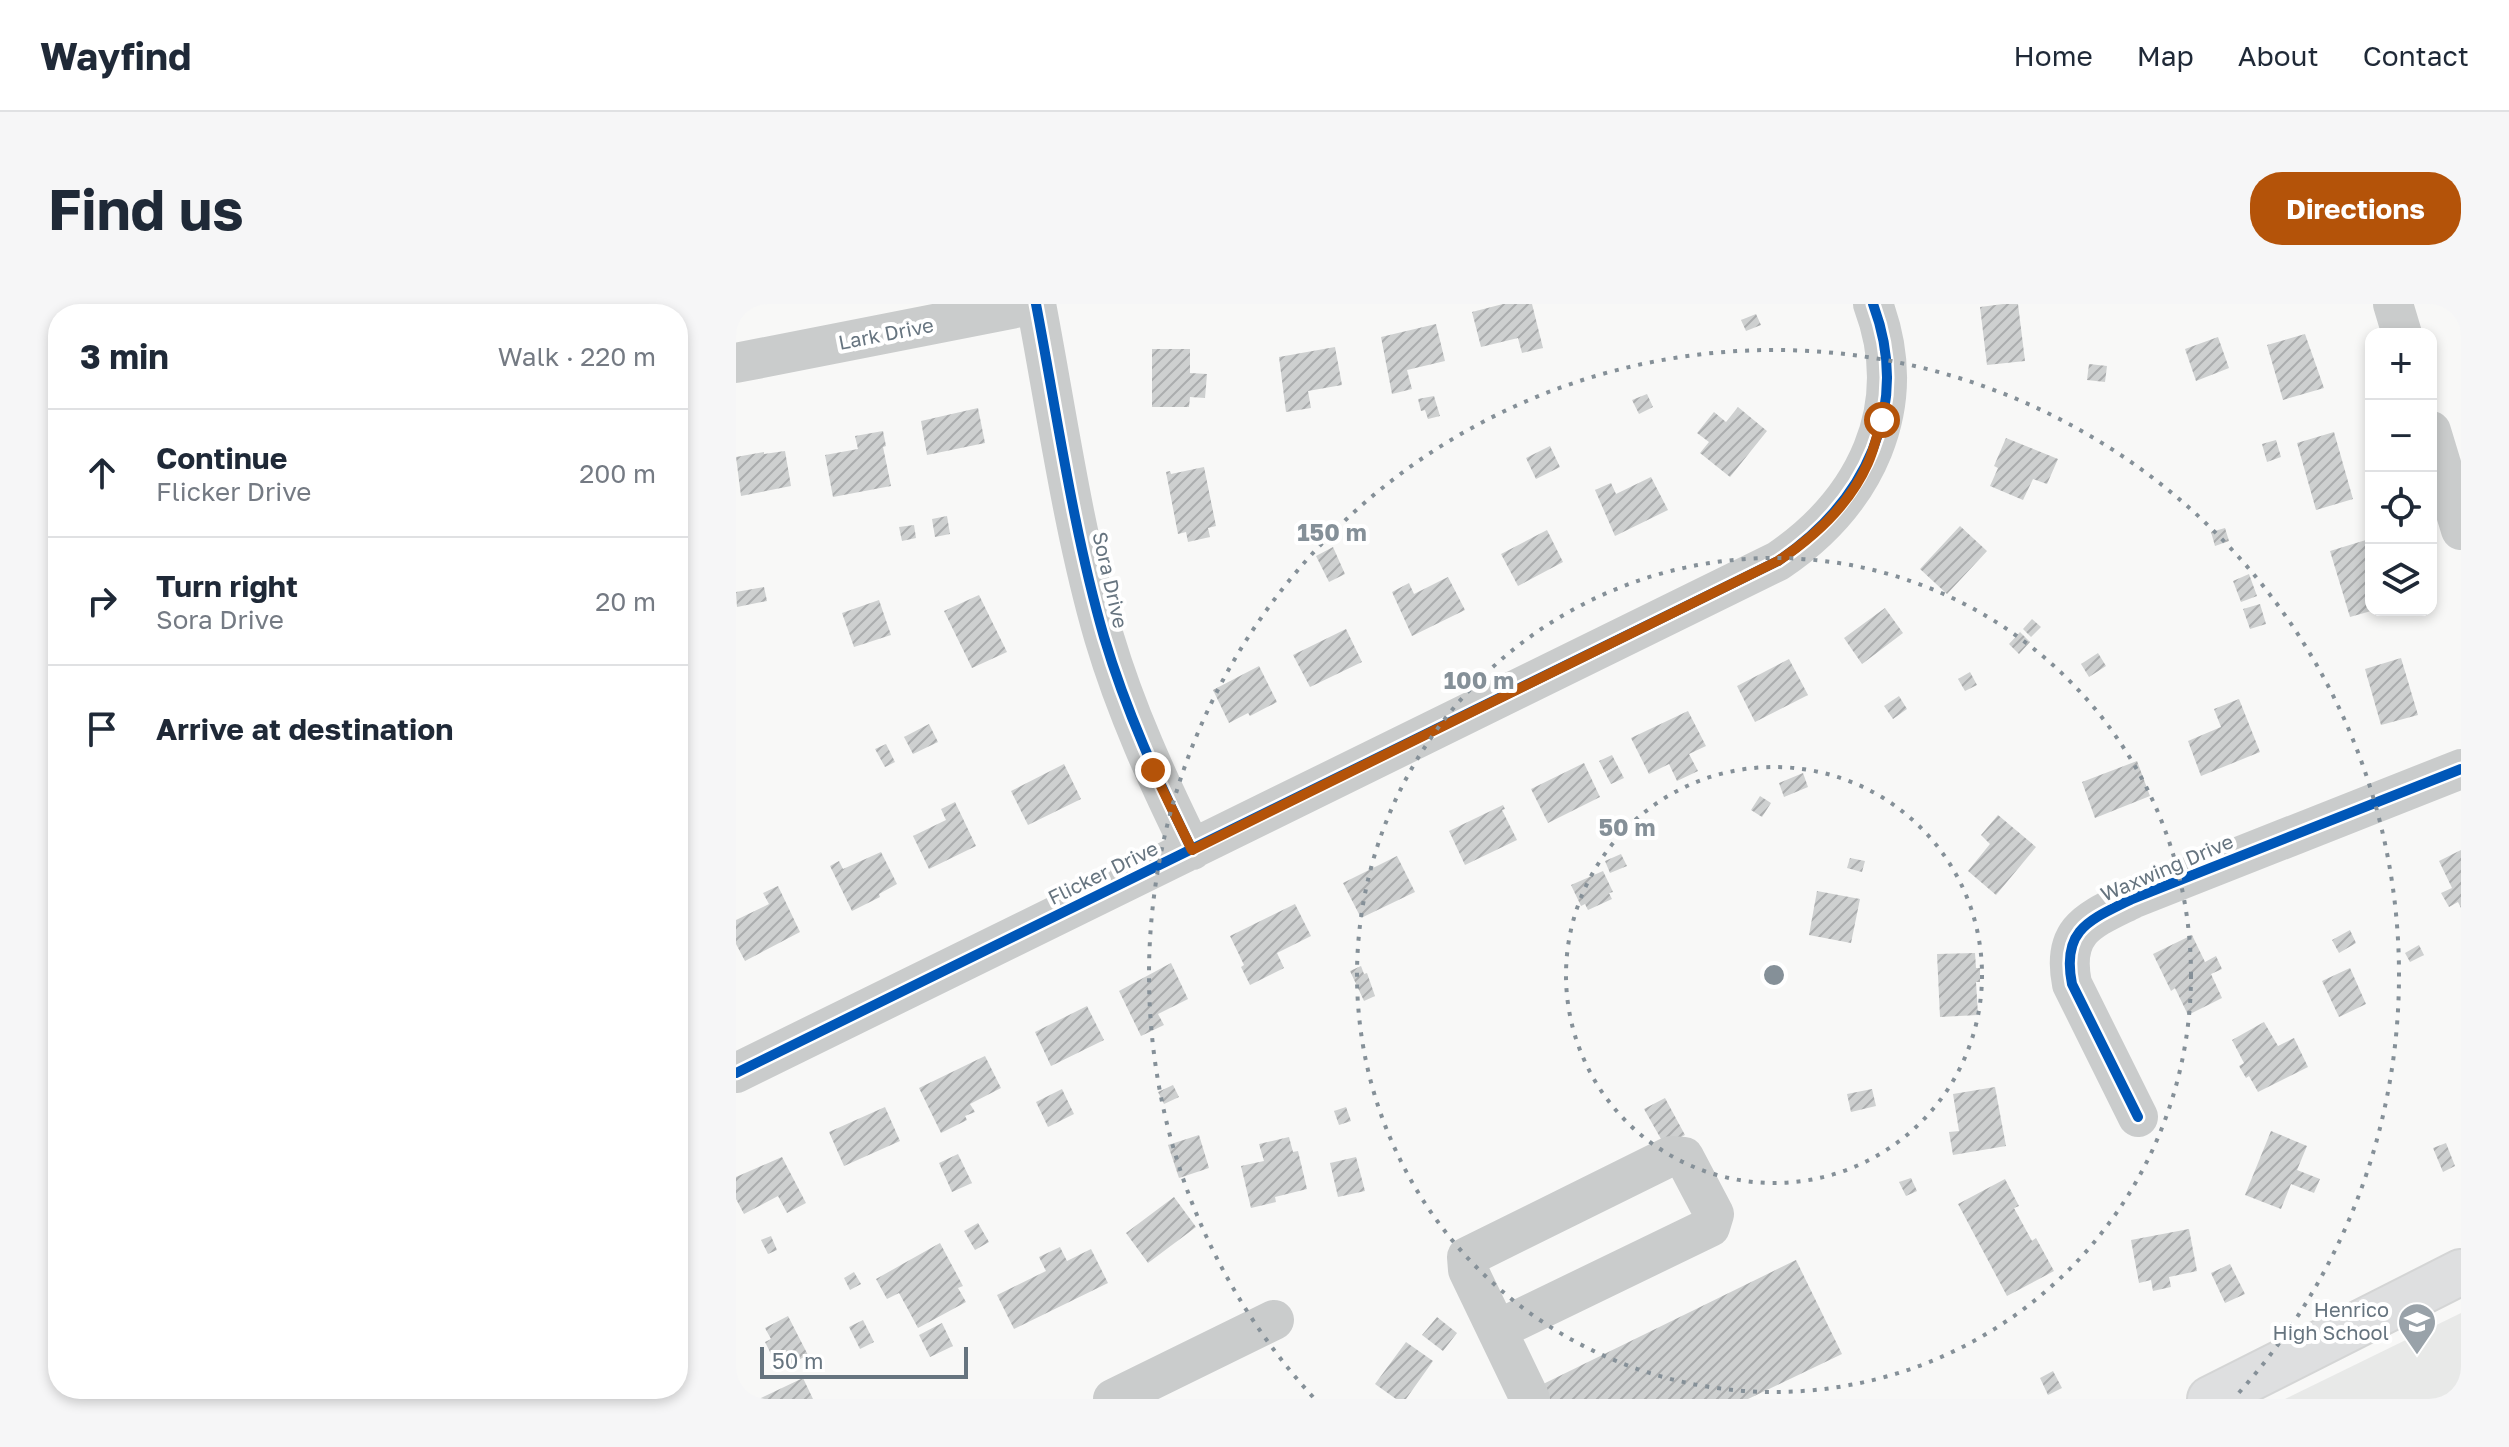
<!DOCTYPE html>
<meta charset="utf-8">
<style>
:root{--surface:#fff;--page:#f6f6f7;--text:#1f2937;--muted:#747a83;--line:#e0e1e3;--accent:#b45309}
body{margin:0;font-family:"Golos Text",sans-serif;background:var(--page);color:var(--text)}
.controls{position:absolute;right:24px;top:24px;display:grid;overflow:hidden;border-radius:16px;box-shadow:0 4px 12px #0003}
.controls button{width:72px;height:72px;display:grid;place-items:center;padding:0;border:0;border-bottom:2px solid var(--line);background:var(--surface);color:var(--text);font:40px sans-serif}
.scale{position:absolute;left:24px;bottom:20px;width:208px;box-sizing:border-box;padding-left:8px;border:4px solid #66747f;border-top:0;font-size:22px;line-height:28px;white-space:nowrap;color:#66747f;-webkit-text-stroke:6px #fff;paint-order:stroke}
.stop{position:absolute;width:24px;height:24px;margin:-18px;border:6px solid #b45309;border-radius:50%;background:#fff}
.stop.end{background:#b45309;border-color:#fff;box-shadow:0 2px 8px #0008}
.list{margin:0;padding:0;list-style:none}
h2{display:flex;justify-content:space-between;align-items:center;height:104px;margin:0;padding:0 32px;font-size:34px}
h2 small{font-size:26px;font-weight:400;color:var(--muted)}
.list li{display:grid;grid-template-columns:52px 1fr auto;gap:24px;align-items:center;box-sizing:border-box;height:128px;padding:0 32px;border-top:2px solid var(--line)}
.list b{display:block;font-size:30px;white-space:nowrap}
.list p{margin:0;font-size:26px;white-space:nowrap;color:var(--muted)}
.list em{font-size:26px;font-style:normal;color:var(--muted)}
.icon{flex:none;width:44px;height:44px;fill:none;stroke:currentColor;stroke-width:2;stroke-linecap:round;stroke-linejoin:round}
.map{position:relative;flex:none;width:1725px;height:1095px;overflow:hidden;border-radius:32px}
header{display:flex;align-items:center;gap:48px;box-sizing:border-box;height:112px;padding:0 40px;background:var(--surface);border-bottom:2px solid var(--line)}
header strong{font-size:38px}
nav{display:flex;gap:44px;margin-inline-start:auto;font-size:28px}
.intro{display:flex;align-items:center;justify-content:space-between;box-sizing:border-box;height:192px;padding:0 48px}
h1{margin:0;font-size:56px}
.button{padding:20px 36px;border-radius:32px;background:var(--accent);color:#fff;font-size:28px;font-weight:700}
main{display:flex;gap:48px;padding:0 48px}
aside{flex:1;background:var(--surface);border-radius:32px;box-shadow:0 4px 12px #0003}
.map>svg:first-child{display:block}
.built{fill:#e8e9e8}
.building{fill:url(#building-hatch)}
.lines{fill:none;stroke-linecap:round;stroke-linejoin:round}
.major-casing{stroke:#d4d5d5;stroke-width:48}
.minor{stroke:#cacccc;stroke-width:40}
.major{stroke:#dedfe0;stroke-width:44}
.cycleway-casing{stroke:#fff;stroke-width:15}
.cycleway{stroke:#0057b8;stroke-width:10}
.route{stroke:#b45309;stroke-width:10}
.ring{fill:none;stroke:#859098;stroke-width:4;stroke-dasharray:4 8}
.labels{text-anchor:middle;stroke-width:8;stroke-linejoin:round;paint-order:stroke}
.street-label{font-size:20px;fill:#66747f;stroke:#fff}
.poi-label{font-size:20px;fill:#66747f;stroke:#fff;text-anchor:end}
.centre{fill:#859098;stroke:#fff;stroke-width:4}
.ring-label{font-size:24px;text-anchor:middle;font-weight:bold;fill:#859098;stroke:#fff;stroke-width:8;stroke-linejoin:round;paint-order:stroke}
</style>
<header>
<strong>Wayfind</strong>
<nav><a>Home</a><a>Map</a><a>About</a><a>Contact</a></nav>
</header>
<div class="intro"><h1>Find us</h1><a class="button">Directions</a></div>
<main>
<aside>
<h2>3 min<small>Walk · 220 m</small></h2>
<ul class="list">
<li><svg class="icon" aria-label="ahead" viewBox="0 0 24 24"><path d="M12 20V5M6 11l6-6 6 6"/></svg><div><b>Continue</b><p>Flicker Drive</p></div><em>200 m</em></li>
<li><svg class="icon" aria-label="right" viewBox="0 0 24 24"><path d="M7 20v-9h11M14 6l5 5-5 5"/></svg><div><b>Turn right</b><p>Sora Drive</p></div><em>20 m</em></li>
<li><svg class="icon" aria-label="arrive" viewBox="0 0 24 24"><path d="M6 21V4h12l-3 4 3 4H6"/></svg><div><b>Arrive at destination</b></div></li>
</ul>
</aside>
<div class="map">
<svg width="1725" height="1095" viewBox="0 0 1725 1095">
<defs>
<pattern id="building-hatch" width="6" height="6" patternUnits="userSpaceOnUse" patternTransform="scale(2)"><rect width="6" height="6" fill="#ced0d0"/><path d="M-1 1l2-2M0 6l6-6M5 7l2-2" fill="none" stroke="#abadae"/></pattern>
</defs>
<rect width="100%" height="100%" fill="#f8f8f7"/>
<!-- built -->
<path class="built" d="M1725 1009V1095H1549Z"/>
<!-- building -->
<path class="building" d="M767 0H796L807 44 786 49 782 34 745 43 736 8Z
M1267 0H1282L1289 57 1251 61 1244 3Z
M1020 10 1025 21 1010 27 1005 16Z
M700 20 709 57 671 66 676 85 656 90 645 33Z
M1569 30 1588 84 1547 96 1531 41Z
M1482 33 1493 64 1460 77 1449 45Z
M599 43 606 81 572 87 575 104 550 108 543 53Z
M416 45H454V69L471 70 469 94 454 93 453 103H416Z
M1353 60 1371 62 1369 78 1351 76Z
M911 90 917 103 903 110 896 96Z
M698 92 704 112 692 115 689 106 685 107 682 95Z
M1002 103 1031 127 994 173 964 149 973 138 961 129 978 108 990 118Z
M242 104 249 139 191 151 185 117Z
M147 127 150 142 147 143 155 182 97 193 89 151 122 145 119 132Z
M1598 128 1617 195 1580 206 1561 139Z
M1270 134 1322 155 1311 180 1297 175 1287 196 1254 182 1262 164 1258 162Z
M1540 136 1545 153 1531 158 1526 140Z
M814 142 824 163 800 175 790 154Z
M49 147 55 182 5 192 0 153 28 148V150Z
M468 163 480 222 472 224 474 233 452 238 450 228 442 230 430 168 434 167 435 170Z
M915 173 932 206 879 232 859 186 875 179 880 190Z
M211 212 214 230 199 233 196 215Z
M178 221 180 234 166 237 163 223Z
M1224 222 1251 247 1211 290 1184 265Z
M1489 224 1493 237 1479 242 1475 228Z
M811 226 827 258 782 282 765 250Z
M1630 236 1635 253V307L1614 313 1594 247Z
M597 243 609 270 593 278 580 252Z
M1513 270 1521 292 1505 298 1497 277Z
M712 273 729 306 676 332 656 288 673 279 678 290Z
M28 283 31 297 1 303 0 288Z
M243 291 271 348 236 364 208 307Z
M143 296 155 331 118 343 106 309Z
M1524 300 1530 320 1514 325 1507 305Z
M1149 304 1167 329 1126 360 1108 334Z
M1296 315 1305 323 1295 333 1287 325Z
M610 325 626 358 574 383 557 351Z
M1284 328 1294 338 1283 350 1273 340Z
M1362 349 1370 362 1353 373 1345 360Z
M1665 354 1682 411 1645 421 1629 365Z
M1053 355 1072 391 1019 418 1001 382Z
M523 362 541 398 514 412 512 409 493 419 477 386Z
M1234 368 1241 381 1229 387 1222 375Z
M1163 392 1171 405 1157 415 1148 402Z
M1503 395 1524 448 1465 472 1452 437 1485 423 1478 405Z
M952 407 970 442 953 450 962 467 941 477 933 460 913 470 895 434Z
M193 420 202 438 177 450 168 433Z
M150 440 159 458 149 463 139 445Z
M876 451 888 474 875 480 863 457Z
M1401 457 1414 492 1359 514 1346 478Z
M848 459 864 493 812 519 795 485Z
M328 460 345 495 292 521 275 487Z
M1067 469 1072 483 1048 493 1043 479Z
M1024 492 1035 499 1026 513 1015 506Z
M219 498 240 542 193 565 177 532 210 516 205 505Z
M767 501 769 505 766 506 781 536 729 561 713 527Z
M1262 511 1300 543 1260 591 1232 567 1254 540 1245 531Z
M1725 546V604L1722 598 1713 603 1705 589 1716 584 1703 557Z
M145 548 161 580 143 590 144 593 116 607 94 562 103 557 107 565Z
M885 550 891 562 874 569 869 557Z
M661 552 679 588 625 614 607 579Z
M1114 554 1129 557 1126 568 1111 564Z
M867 567 877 588 873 589 876 595 852 606 849 600 845 602 835 581Z
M42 582 64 628 9 657 0 640V616L33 600 27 589Z
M1081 587 1124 595 1115 639 1073 631Z
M559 600 575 632 541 649 548 664 514 681 505 663 508 661 494 632Z
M1614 626 1620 639 1603 649 1596 636Z
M1456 631 1469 658 1480 652 1486 665 1475 670 1486 694 1452 711 1439 684 1435 687 1417 650Z
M1683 641 1688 651 1674 658 1669 649Z
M1239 649 1240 664H1244V678H1240L1242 711 1204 713 1201 650Z
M435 659 452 695 422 710 428 721 405 732 383 687Z
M625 662 628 670 631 669 639 692 628 697 614 667Z
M1614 664 1630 700 1603 713 1586 677Z
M351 702 368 736 315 762 299 728Z
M1528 718 1542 742 1558 734 1572 763 1522 788 1513 772 1510 774 1503 762 1508 759 1496 736Z
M249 752 265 784 234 800 239 808 229 812 231 816 205 829 183 784Z
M437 781 443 793 428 800 422 788Z
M1259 783 1270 842 1217 851 1213 828 1223 827 1217 790Z
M326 785 338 810 312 823 300 798Z
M1136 785 1140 802 1115 808 1111 790Z
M929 794 949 831 929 842 908 805Z
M149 803 164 837 108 862 93 828Z
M610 803 615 817 603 821 598 807Z
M1535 827 1571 842 1561 866 1584 875 1578 889 1555 880 1545 905 1509 891Z
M463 831 473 864 443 874 432 841Z
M553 833 557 848 562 847 571 885 539 893 540 898 515 904 505 862 528 857 523 840Z
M1710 839 1719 862 1707 868 1697 844Z
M222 850 236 879 216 888 203 859Z
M46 853 70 899 51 909 42 892 8 910 0 895V873Z
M620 853 629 887 602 893 594 859Z
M1175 874 1181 887 1170 892 1163 878Z
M1269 875 1283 902 1278 904 1296 937 1300 934 1318 967 1271 992 1222 900Z
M438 893 460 923 412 959 390 929Z
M242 919 253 938 239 946 228 927Z
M1453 925 1461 967 1433 973 1435 983 1417 987 1415 976 1403 979 1395 936Z
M35 932 41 946 32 950 25 936Z
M204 939 227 982 222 984 230 998 182 1024 163 989 151 995 140 975Z
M324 943 331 957 355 945 372 979 278 1025 261 991 310 967 303 953Z
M1060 956 1106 1050 1012 1095H804L799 1084Z
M1494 960 1509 990 1489 999 1475 969Z
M118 968 125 980 114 986 108 974Z
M52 1012 72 1051 43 1066 29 1038 35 1035 29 1024Z
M701 1013 721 1029 707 1047 686 1031Z
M127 1016 138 1038 124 1045 113 1023Z
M206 1019 217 1042 194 1053 183 1031Z
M670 1038 697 1057 670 1095H660L639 1080Z
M1317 1067 1326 1084 1312 1091 1304 1074Z
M67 1074 77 1095H23Z"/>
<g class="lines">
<!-- major casing -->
<g class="major-casing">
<path id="major" d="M1474 1095 1725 968"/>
</g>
<!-- minor -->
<path class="minor" d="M300 0C321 110 337 226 368 333 390 407 422 477 456 546
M1657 0 1666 30
M0 59 300 0
M1695 127 1725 226
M0 769 1042 257C1129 198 1176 104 1137 0
M1402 813 1336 680C1325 625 1354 616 1396 595L1725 465
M761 1026 974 923 978 910 948 853 935 852 731 953 732 966 794 1095
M377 1095 538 1016"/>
<!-- major -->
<use href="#major" class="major"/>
<!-- cycleway casing -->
<g class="cycleway-casing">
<path id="cycleway" d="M300 0C321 110 337 226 368 333 390 407 422 477 456 546
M0 769 1042 257C1129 198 1176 104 1137 0
M1402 813 1336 680C1325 625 1354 616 1396 595L1725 465"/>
</g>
<!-- cycleway -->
<use href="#cycleway" class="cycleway"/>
</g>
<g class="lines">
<!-- route -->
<path class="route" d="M417 466 456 546 1042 257C1078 233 1114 200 1132 159 1138 146 1141 130 1146 116"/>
</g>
<!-- distance rings -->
<g class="ring">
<circle cx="1038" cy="671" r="208"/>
<circle cx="1038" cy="671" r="417"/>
<path d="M577 1093A625 625 0 1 1 1499 1093"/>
</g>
<!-- icons -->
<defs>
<g id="school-pin" transform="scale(2)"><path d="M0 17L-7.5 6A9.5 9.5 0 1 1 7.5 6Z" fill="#99a2a9" stroke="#fff"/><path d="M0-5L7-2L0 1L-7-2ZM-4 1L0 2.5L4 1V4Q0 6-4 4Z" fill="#fff"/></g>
</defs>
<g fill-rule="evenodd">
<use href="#school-pin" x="1681" y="1018"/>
</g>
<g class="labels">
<!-- street labels -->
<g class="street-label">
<text transform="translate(150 30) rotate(-11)" y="7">Lark Drive</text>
<text transform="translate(374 276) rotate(77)" y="7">Sora Drive</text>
<text transform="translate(1431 564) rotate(-23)" y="7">Waxwing Drive</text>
<text transform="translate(367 569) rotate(-26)" y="7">Flicker Drive</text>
</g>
<!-- poi labels -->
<g class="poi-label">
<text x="1653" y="1013">Henrico<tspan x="1653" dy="23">High School</tspan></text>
</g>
</g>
<circle cx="1038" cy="671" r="12" class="centre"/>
<g class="ring-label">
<text x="596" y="237">150 m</text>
<text x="743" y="385">100 m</text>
<text x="891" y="532">50 m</text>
</g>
</svg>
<div class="controls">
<button>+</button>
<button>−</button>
<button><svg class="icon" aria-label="locate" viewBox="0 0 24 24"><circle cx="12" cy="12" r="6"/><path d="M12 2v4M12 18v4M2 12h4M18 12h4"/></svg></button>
<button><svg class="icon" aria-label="layers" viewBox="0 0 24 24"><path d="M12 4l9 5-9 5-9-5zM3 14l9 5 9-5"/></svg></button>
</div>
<div class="scale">50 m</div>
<div class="stop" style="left:1146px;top:116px"></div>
<div class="stop end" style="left:417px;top:466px"></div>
</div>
</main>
